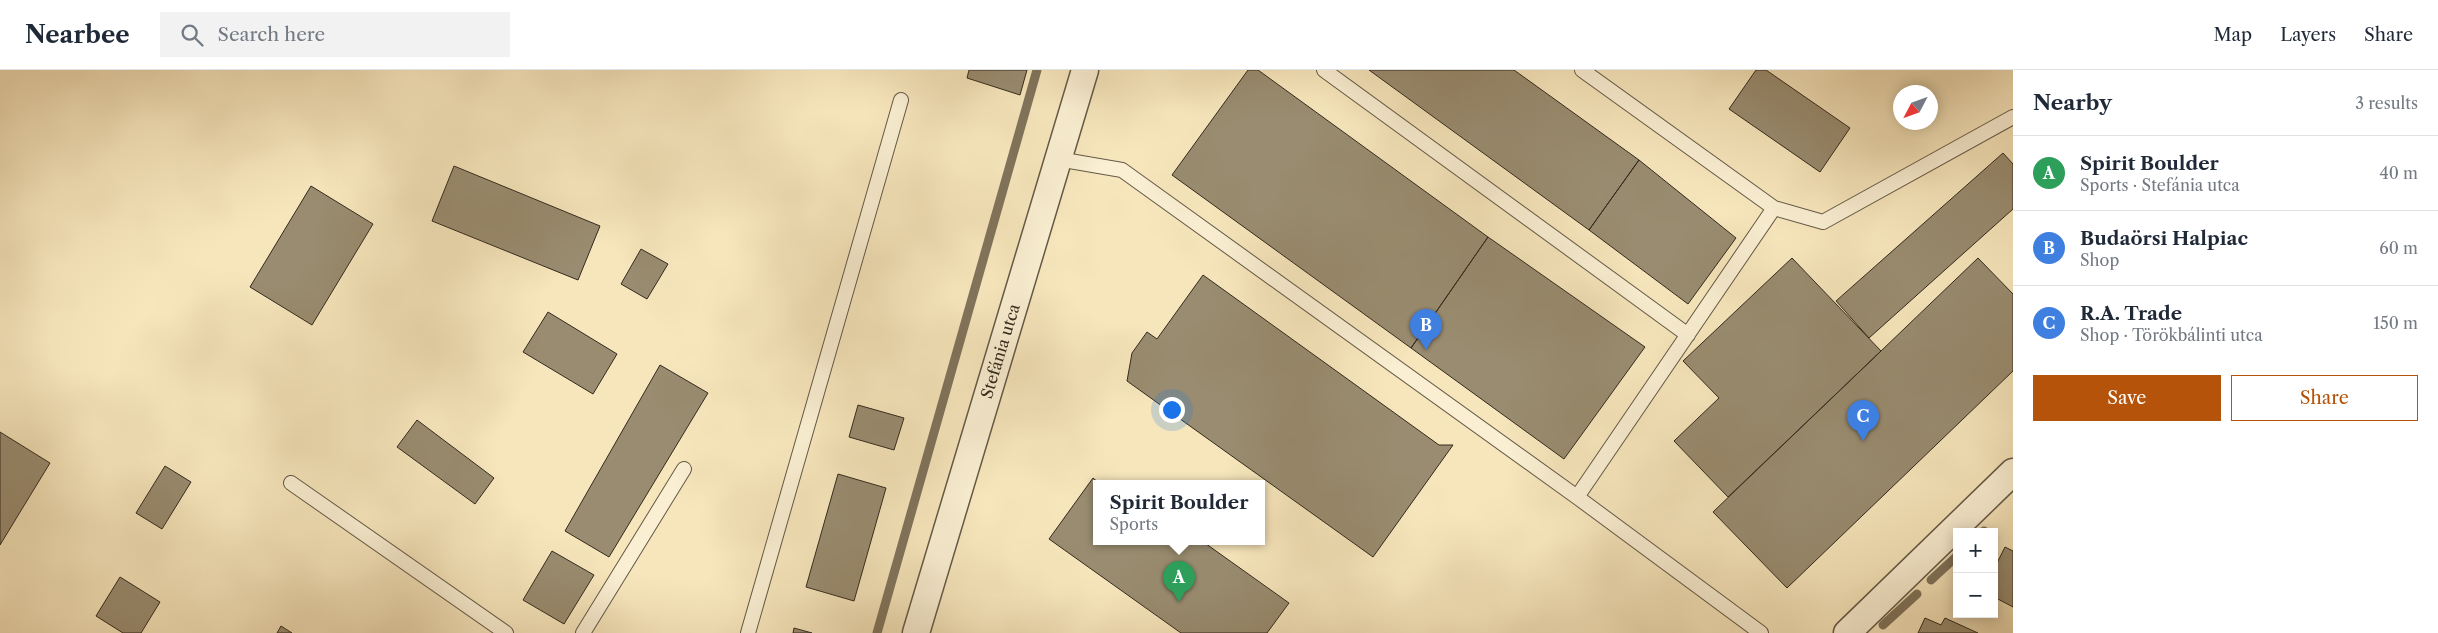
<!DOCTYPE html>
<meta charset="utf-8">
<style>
:root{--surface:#fff;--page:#f2f2f3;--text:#1f2937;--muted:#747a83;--line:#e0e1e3;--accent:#b45309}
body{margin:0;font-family:"Libre Caslon Text",serif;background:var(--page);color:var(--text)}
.controls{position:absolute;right:15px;bottom:15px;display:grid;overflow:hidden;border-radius:0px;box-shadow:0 2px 12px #0003}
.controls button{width:45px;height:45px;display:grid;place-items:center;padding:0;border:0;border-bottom:1px solid var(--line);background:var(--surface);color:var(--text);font:25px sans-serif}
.compass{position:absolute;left:1893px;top:15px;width:45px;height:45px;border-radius:50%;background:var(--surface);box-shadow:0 2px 12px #0003;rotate:229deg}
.you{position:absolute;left:1171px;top:339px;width:18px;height:18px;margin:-12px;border:4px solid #fff;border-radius:50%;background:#1a73e8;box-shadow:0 0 0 8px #1a73e833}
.badge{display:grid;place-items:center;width:32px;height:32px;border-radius:50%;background:var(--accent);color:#fff;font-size:16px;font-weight:700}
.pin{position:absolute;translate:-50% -41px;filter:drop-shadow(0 1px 2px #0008)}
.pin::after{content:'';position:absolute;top:26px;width:18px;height:15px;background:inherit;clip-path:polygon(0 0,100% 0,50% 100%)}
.popup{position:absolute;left:1093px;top:410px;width:172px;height:65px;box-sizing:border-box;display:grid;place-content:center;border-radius:0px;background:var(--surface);filter:drop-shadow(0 1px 4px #0005);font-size:16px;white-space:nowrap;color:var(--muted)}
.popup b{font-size:19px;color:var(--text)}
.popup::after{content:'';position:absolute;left:50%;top:100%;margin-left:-10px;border:10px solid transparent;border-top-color:var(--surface)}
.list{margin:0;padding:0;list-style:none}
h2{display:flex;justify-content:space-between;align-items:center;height:65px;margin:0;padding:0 20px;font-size:21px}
h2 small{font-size:16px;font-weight:400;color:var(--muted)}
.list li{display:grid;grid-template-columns:32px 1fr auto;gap:15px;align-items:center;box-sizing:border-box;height:75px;padding:0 20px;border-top:1px solid var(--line)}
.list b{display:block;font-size:19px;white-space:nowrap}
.list p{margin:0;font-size:16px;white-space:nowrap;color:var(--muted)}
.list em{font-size:16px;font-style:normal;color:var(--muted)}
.actions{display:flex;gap:10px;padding:15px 20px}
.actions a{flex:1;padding:11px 0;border:1px solid var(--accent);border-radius:0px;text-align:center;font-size:18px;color:var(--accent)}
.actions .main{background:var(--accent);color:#fff}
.icon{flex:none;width:28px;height:28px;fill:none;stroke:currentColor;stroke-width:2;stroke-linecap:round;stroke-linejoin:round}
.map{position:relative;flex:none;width:2013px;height:563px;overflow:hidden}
header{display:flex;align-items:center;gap:30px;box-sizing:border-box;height:70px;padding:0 25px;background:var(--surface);border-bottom:1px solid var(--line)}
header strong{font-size:24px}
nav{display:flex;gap:28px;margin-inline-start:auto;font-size:18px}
.search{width:350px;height:45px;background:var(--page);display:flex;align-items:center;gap:12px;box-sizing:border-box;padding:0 18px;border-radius:0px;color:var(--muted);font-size:19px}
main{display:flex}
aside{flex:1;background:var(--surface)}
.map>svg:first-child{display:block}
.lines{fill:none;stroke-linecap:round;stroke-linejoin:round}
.stream{stroke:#80745c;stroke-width:9}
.building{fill:#998c70;stroke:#332a1e}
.service-casing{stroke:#645946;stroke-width:16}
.minor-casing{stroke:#645946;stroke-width:29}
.service{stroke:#faefd3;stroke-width:14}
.minor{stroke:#faefd3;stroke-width:26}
.labels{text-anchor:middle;stroke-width:4;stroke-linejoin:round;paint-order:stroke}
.street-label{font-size:16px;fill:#332a1e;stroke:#faefd3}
</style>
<header>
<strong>Nearbee</strong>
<div class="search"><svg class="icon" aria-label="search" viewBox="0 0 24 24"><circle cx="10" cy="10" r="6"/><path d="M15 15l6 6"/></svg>Search here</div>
<nav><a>Map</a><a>Layers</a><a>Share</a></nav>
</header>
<main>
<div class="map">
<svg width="2013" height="563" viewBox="0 0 2013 563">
<rect width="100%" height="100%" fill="#f7e6bc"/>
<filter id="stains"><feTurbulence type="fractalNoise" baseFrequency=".004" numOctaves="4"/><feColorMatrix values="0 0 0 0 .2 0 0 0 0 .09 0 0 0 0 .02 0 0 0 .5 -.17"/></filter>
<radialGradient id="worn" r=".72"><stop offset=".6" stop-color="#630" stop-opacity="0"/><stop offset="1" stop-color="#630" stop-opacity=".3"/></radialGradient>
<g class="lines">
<!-- stream -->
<path class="stream" d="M1983 462 1984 461
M1931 510 1957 486
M1883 555 1917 524
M877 563 1037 0"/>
</g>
<!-- building -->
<path class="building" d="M969 0H1027L1020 25 967 8Z
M1248 0H1258L1488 167 1411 278 1172 105Z
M1369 0H1514L1639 90 1589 160Z
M1756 0H1766L1850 58 1820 102 1729 39Z
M2003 83 2013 94V139L1869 268 1836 231Z
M1639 90 1736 168 1688 234 1589 160Z
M454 96 600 156 578 210 432 151Z
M311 116 373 154 312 255 250 217Z
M1488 167 1645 277 1564 389 1411 278Z
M641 179 668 194 647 229 621 214Z
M1792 188 1881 281 1728 427 1674 371 1719 328 1683 291Z
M1978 188 2013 224V301L1787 518 1713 442Z
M1203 205 1439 375H1453L1373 487 1127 311 1132 283 1147 262 1157 269Z
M548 242 617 284 593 324 523 282Z
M660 295 708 323 609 487 565 461Z
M858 335 904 348 894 380 849 367Z
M417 350 494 408 475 434 397 377Z
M0 362 50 393 0 475Z
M165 396 191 412 162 459 136 443Z
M838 404 886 418 854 531 806 517Z
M1093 408 1099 413H1096V471H1202L1289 533 1267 563H1181L1049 469Z
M2005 477 2013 481V537L1994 527V499Z
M552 481 594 505 564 554 523 530Z
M120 507 160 532 141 563H123L96 546Z
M1925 548 1941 555 1945 548 1978 563H1918Z
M281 556 292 563H277Z
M794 558 812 563H793Z"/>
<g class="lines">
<!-- service casing -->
<g class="service-casing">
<path id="service" d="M1324 0 1688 265
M1582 0 1774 138 1823 152 2013 47
M1058 89 1122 100 1577 427 1761 563
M291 413 506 563
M1577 427 1774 138
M583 563 684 399
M748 563 901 30"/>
</g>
<!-- minor casing -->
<g class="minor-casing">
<path id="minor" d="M916 563 1085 0
M1847 563 2013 402"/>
</g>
<!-- service -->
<use href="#service" class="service"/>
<!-- minor -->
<use href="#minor" class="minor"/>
</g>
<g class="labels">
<!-- street labels -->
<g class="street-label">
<text transform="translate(1000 281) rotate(-73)" y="6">Stefánia utca</text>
</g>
</g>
<rect width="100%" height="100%" filter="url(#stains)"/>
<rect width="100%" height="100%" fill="url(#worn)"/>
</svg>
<div class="controls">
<button>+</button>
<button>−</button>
</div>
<svg class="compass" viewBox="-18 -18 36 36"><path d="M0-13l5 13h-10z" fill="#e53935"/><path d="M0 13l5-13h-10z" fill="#747a83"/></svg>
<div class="you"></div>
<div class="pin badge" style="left:1179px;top:532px;background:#2e9e5b">A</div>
<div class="popup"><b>Spirit Boulder</b>Sports</div>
<div class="pin badge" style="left:1426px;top:280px;background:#3f7fe0">B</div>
<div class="pin badge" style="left:1863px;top:371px;background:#3f7fe0">C</div>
</div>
<aside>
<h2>Nearby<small>3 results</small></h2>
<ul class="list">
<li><span class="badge" style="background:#2e9e5b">A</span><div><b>Spirit Boulder</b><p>Sports · Stefánia utca</p></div><em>40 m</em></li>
<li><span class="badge" style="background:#3f7fe0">B</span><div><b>Budaörsi Halpiac</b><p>Shop</p></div><em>60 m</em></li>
<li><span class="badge" style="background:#3f7fe0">C</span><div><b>R.A. Trade</b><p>Shop · Törökbálinti utca</p></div><em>150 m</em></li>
</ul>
<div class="actions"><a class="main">Save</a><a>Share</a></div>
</aside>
</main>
